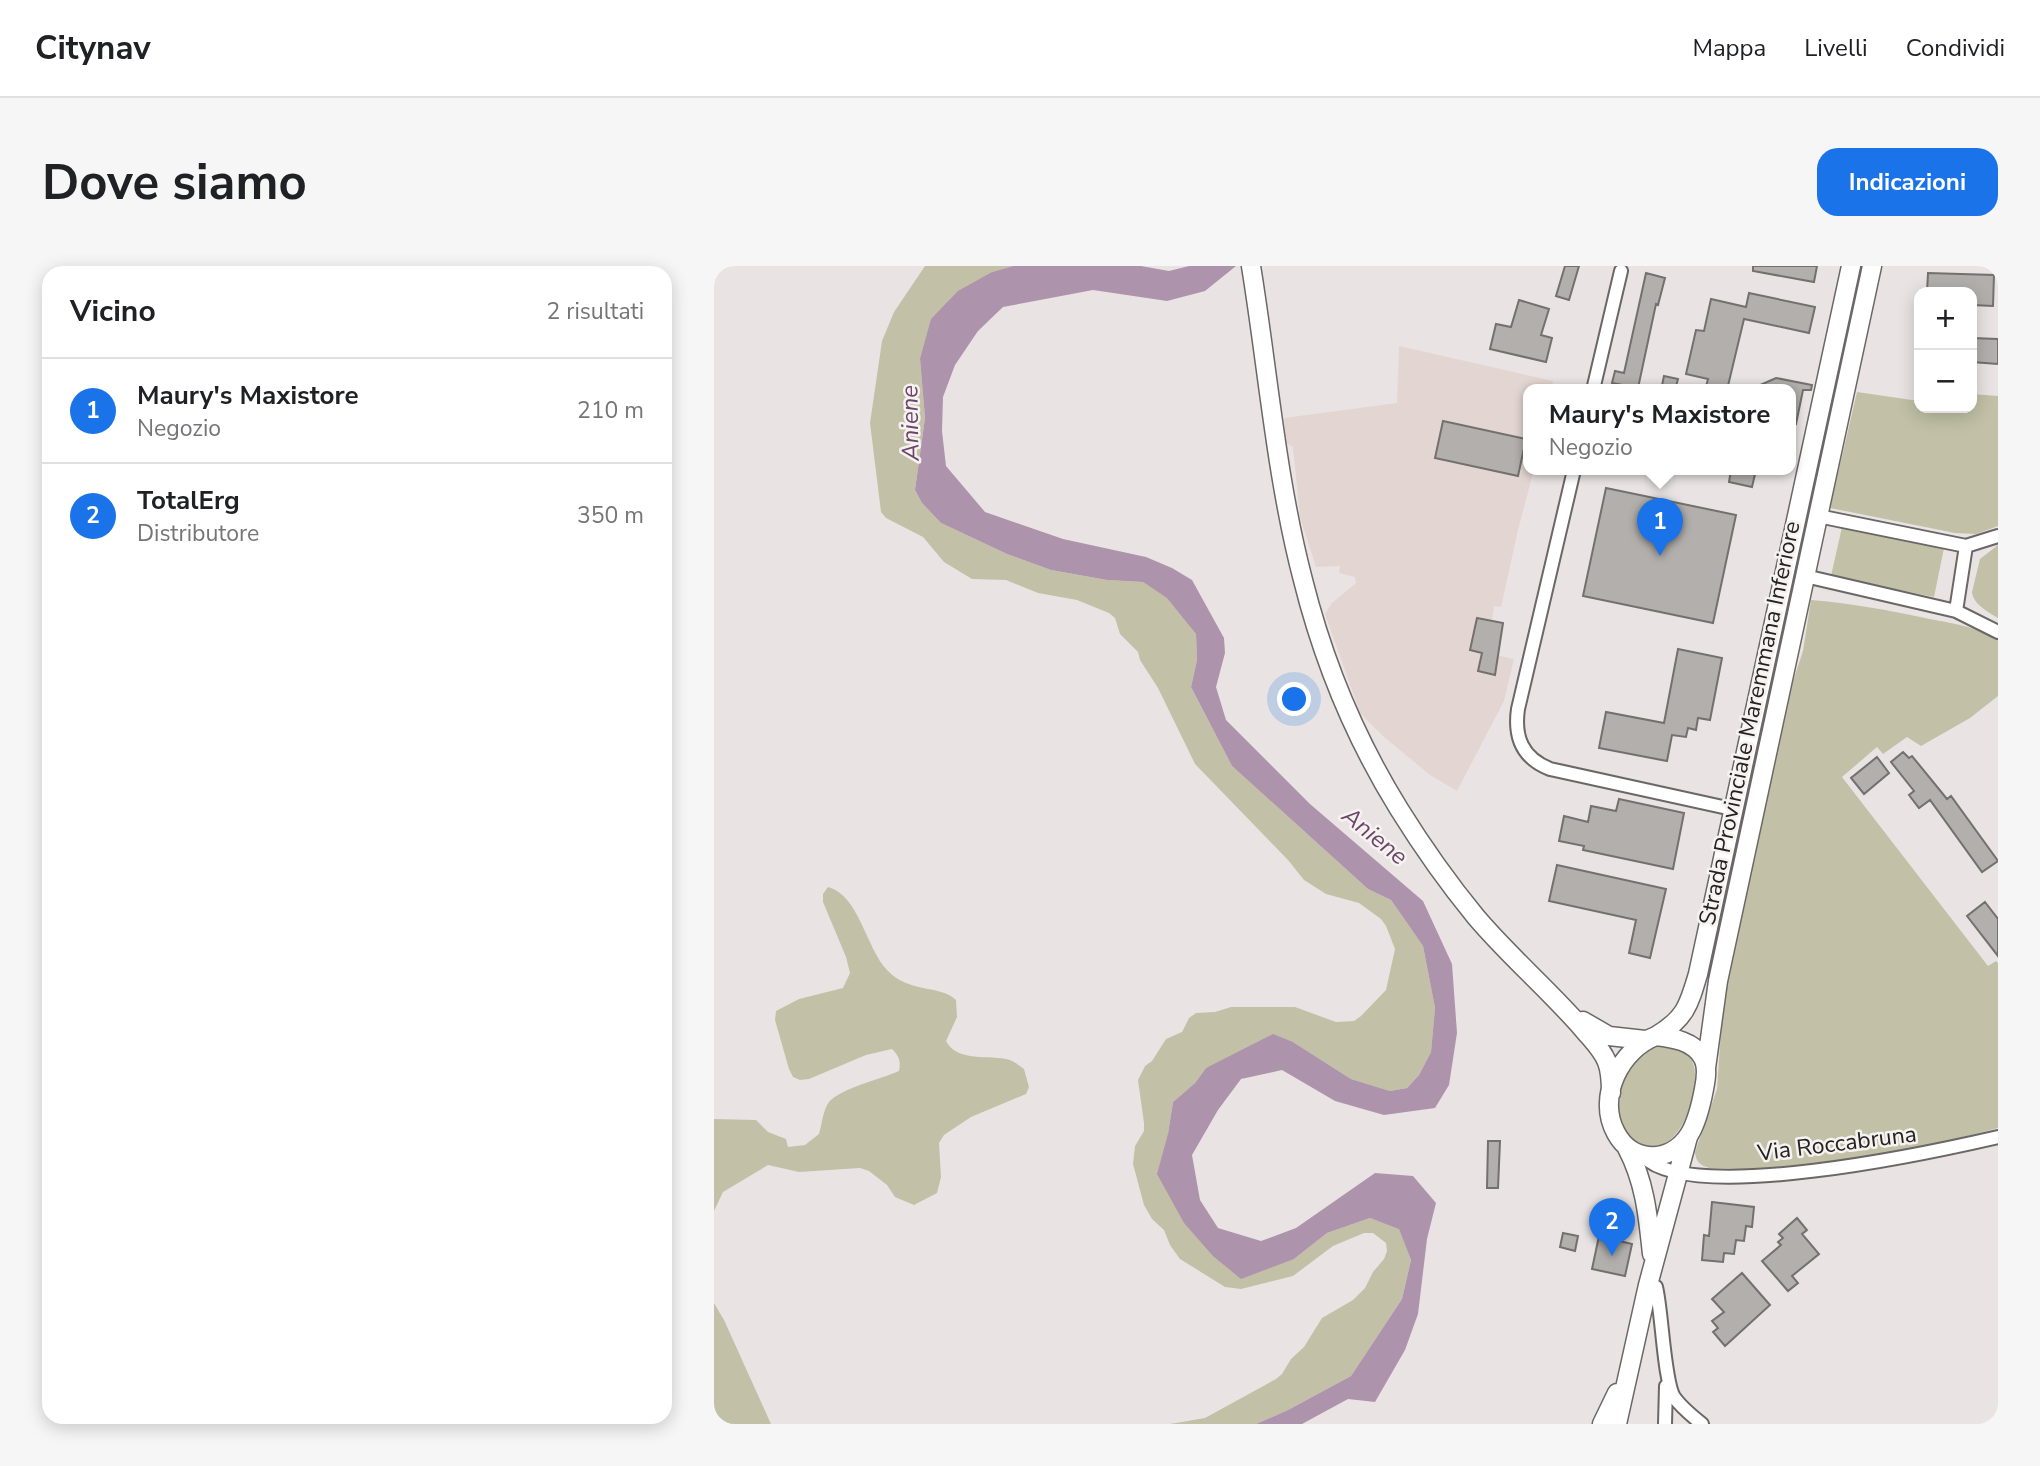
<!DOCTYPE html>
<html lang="it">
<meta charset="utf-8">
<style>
:root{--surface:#fff;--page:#f6f6f6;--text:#202124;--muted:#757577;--line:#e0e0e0;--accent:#1a73e8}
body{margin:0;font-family:"Nunito Sans",sans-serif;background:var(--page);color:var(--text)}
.controls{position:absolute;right:21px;top:21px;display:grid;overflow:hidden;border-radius:14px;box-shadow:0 4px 18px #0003}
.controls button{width:63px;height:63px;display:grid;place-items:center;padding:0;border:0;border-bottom:2px solid var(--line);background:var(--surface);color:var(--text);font:35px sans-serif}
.you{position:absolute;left:581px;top:434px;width:24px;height:24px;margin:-18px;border:5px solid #fff;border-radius:50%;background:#1a73e8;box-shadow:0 0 0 10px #1a73e833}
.badge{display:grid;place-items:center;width:46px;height:46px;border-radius:50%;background:var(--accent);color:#fff;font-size:23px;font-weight:700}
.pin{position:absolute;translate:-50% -58px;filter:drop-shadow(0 2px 4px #0008)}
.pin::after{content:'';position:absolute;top:37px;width:24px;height:21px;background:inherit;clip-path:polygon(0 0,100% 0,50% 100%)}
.popup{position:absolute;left:809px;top:118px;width:273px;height:91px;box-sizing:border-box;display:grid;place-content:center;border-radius:14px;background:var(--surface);filter:drop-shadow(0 2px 5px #0005);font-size:23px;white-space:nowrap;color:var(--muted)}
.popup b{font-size:26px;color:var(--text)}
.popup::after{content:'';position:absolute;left:50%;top:100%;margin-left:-14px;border:14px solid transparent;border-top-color:var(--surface)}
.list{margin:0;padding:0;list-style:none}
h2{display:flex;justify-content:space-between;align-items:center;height:91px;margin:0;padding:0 28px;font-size:30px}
h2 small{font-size:23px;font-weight:400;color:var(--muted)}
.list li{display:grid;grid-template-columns:46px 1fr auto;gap:21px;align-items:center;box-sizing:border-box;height:105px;padding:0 28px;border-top:2px solid var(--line)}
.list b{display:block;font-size:26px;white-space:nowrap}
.list p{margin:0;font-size:23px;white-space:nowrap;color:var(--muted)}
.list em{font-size:23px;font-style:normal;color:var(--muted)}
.map{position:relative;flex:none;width:1284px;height:1158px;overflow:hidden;border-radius:21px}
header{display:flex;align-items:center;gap:42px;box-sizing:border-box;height:98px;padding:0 35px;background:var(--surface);border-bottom:2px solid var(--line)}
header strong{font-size:33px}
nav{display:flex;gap:38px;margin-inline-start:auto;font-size:24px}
.intro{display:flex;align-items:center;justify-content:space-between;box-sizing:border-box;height:168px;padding:0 42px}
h1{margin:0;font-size:49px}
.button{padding:18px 32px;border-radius:21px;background:var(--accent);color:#fff;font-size:24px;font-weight:700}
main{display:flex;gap:42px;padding:0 42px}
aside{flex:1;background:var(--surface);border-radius:21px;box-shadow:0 4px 18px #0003}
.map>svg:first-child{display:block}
.built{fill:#e3d6d2}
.green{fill:#c2c1a7}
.water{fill:#ae93ac}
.building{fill:#b2afac;stroke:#73706e;stroke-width:2}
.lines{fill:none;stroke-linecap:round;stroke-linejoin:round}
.minor-casing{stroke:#6b6766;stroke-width:16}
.secondary-casing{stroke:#6b6766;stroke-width:21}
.minor{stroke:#fff;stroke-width:12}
.secondary{stroke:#fff;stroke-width:18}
.labels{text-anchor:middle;stroke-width:5;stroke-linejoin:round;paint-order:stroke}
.street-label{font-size:23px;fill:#232121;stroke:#f6f2f0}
.water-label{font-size:24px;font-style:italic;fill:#6a4469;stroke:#f6f2f0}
</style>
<header>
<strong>Citynav</strong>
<nav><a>Mappa</a><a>Livelli</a><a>Condividi</a></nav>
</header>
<div class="intro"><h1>Dove siamo</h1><a class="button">Indicazioni</a></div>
<main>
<aside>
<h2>Vicino<small>2 risultati</small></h2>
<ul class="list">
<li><span class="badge">1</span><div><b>Maury's Maxistore</b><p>Negozio</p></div><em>210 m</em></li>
<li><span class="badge">2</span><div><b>TotalErg</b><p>Distributore</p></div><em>350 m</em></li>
</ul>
</aside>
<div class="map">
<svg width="1284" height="1158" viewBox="0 0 1284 1158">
<rect width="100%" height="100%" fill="#e9e4e3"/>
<!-- built -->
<path class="built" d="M685 80 839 115 837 124H815V204H820L804 264 787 341 780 340 778 354 789 357 782 389 800 393 790 435 743 525 716 509 670 471 646 447 611 348 618 337 642 317 641 311 625 307 626 300 602 301 586 251 579 181 572 177 570 152 683 137Z"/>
<!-- green -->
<path class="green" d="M211 0H299L278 6 206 93 211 152 201 224 208 237 227 257 293 288 337 304 393 314 429 316 454 332 482 368 483 394 477 421 518 500 654 623 677 634 709 680 721 742 717 786 705 809 693 822 676 825 637 813 579 776 492 802 481 817 459 836 454 868 470 957 580 993 613 967 656 952 685 962 697 994 688 1033 637 1110 574 1144 542 1158H456L491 1152 562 1113 568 1108 577 1093 590 1081 608 1052 639 1034 651 1022 659 1006 670 993 673 985 672 977 659 967H650L619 980 579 1010 527 1023 511 1021 466 993 456 979 450 964 438 953 430 939 419 898 421 880 430 865V857L424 814 431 800 438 795 452 773 468 766 475 752 482 747 501 746 517 741H581L622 756 640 755 647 750 672 724 681 683 672 660 667 653 645 637 612 628 590 614 574 594 481 498 444 422 426 394 424 386 406 368 401 352 395 347 363 334 324 327 292 314 258 313 230 296 209 271 172 252 167 246 156 157 168 75 180 46Z
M1143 126 1205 135V142H1258V128L1284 130V260L1262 268 1241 267 1116 242Z
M1128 261 1230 282 1220 331 1117 310Z
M1284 279V352C1274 346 1259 338 1258 326L1266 293Z
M1097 334C1136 337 1173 344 1211 352 1235 357 1263 360 1284 374V430L1256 452 1207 480 1193 471 1169 488 1163 481 1128 511 1274 700 1282 695 1284 697V862C1212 881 1135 898 1060 904 1039 905 1017 902 995 902 986 899 982 896 981 886L1003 823 1009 736 1078 418 1089 385Z
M114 621C145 629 152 682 173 704 195 728 225 718 242 734L243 751 232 775C244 797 275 788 296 794 301 796 306 800 310 803L315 821 312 828 257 851 230 869 225 877 227 911 223 927 200 939 181 931 173 919 155 905 146 902 85 906 54 899 9 926 0 945V853L42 854 54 866 72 873 74 881 91 879 105 868C108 858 109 844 115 836 127 822 167 813 185 805 187 795 185 790 178 783L152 789 95 813 86 814 79 811 75 803 61 754 62 745 85 733 129 722 136 707 132 691 109 636V628Z
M942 779C954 780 968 782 976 792 995 816 960 912 916 873 896 854 906 815 921 794 926 786 935 783 942 779Z
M0 1037 10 1054 57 1158H0Z"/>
<!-- water -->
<path class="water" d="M299 0H427L455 5 475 0H522L491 25 453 35 379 24 289 41 264 65 241 99 229 131 228 165 232 200 271 246 349 273 432 291 458 302 478 314 510 372 511 387 502 421 512 454 596 538 709 635 738 698 743 767 735 819 721 842 670 849 621 835 568 804 527 813 504 844 478 889 486 934 504 962 547 975 582 962 661 907 699 910 722 937 713 973 704 1048 691 1084 661 1136 634 1133 588 1158H542L574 1144 637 1110 688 1033 697 994 685 963 656 952 613 967 580 993 527 1013 499 990 470 957 443 908 454 868 459 836 481 817 492 802 559 768 579 776 637 813 676 825 693 822 705 809 717 786 721 742 709 680 677 634 654 623 518 500 477 421 483 394 482 368 453 332 429 316 393 314 337 304 293 288 227 257 208 237 201 224 211 152 206 93 217 53 244 25 278 6Z"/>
<!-- building -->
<path class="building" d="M851 0H865L855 34 842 30Z
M1039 0H1103L1100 16 1039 5Z
M932 7 951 12 944 39 942 38 924 122 898 117 901 105 910 107Z
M1214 7 1280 9 1279 40 1258 39V26H1213Z
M1035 27 1101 41 1095 67 1030 53 1013 124H991L994 113 972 108 982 64 990 65 997 33 1032 41Z
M805 34 835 43 827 69 838 72 832 96 776 83 782 58 797 61Z
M1258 72 1284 73V98L1258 96Z
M950 110 964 113 961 124H947Z
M1062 112 1098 119 1097 124H1089L1082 158 1077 157V124H1035Z
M729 155 812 173 804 210 721 192Z
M1017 204H1042L1038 221 1015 216Z
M892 222 1022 249 999 357 869 330Z
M763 352 789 357 781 409 764 405 768 387 756 384Z
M964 383 1008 392 996 454 984 452 982 464 974 462 972 471 958 469 953 495 885 482 892 446 950 457Z
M1189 486 1195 492 1198 490 1233 533 1237 530 1284 595 1268 606 1216 534 1205 542 1195 529 1200 525 1177 496Z
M1163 491 1175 507 1150 528 1137 512Z
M905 533 970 547 959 603 869 584 870 580 845 575 850 550 874 556 877 540 902 545Z
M843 599 952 623 936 692 915 687 922 654 835 635Z
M1271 636 1284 653V690L1253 650Z
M774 875H786L784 922H773Z
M998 936 1040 941 1038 961 1032 960 1030 975 1022 974 1020 988 1010 987 1009 996 988 994 990 969 995 970Z
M1083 952 1093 964 1088 968 1105 988 1078 1010 1084 1017 1074 1025 1048 995 1067 979 1064 976 1069 972 1065 968Z
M849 967 864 970 861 985 846 981Z
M885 970 918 978 911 1010 878 1003Z
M1028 1007 1056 1039 1011 1080 999 1066 1004 1062 998 1055 1010 1046 998 1033Z"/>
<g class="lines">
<!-- minor casing -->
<g class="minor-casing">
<path id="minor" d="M879 124 907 5
M860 204 804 443C800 471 808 492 836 503L1018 543
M1104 250 1252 280 1284 270
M1091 310 1242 345 1284 366
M1242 345 1252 280
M930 891C977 939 1219 886 1284 871
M934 1019 942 1021C948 1045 950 1116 960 1131 967 1141 978 1150 988 1158
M951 1158 952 1120"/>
</g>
<!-- secondary casing -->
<g class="secondary-casing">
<path id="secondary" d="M537 0C554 104 562 211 589 314 609 394 641 472 685 543 708 580 734 617 762 651 795 690 834 723 868 762 877 773 888 783 893 796 897 806 897 817 897 827
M869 755 895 770 931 774
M942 770C971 753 975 739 984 708L1137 0
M942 770C959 772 980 775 989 792 994 801 992 813 990 823 987 839 983 856 975 869 956 898 918 897 902 867 882 831 907 783 942 770Z
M992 802 1004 715 1158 0
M913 882C931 916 934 950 938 988
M888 1158 903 1127
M903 1158 934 1019 974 871"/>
</g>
<!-- minor -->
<use href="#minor" class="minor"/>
<!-- secondary -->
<use href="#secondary" class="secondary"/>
</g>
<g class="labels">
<!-- street labels -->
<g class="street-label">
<text transform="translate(1035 457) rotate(-78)" y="8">Strada Provinciale Maremmana Inferiore</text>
<text transform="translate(1123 877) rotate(-7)" y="8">Via Roccabruna</text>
</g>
<!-- water labels -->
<g class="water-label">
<text transform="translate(196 157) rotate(-91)" y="8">Aniene</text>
<text transform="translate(661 570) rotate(39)" y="8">Aniene</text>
</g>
</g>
</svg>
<div class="controls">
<button>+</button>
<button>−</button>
</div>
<div class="you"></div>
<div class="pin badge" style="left:946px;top:290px">1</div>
<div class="popup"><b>Maury's Maxistore</b>Negozio</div>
<div class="pin badge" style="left:898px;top:990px">2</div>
</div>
</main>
